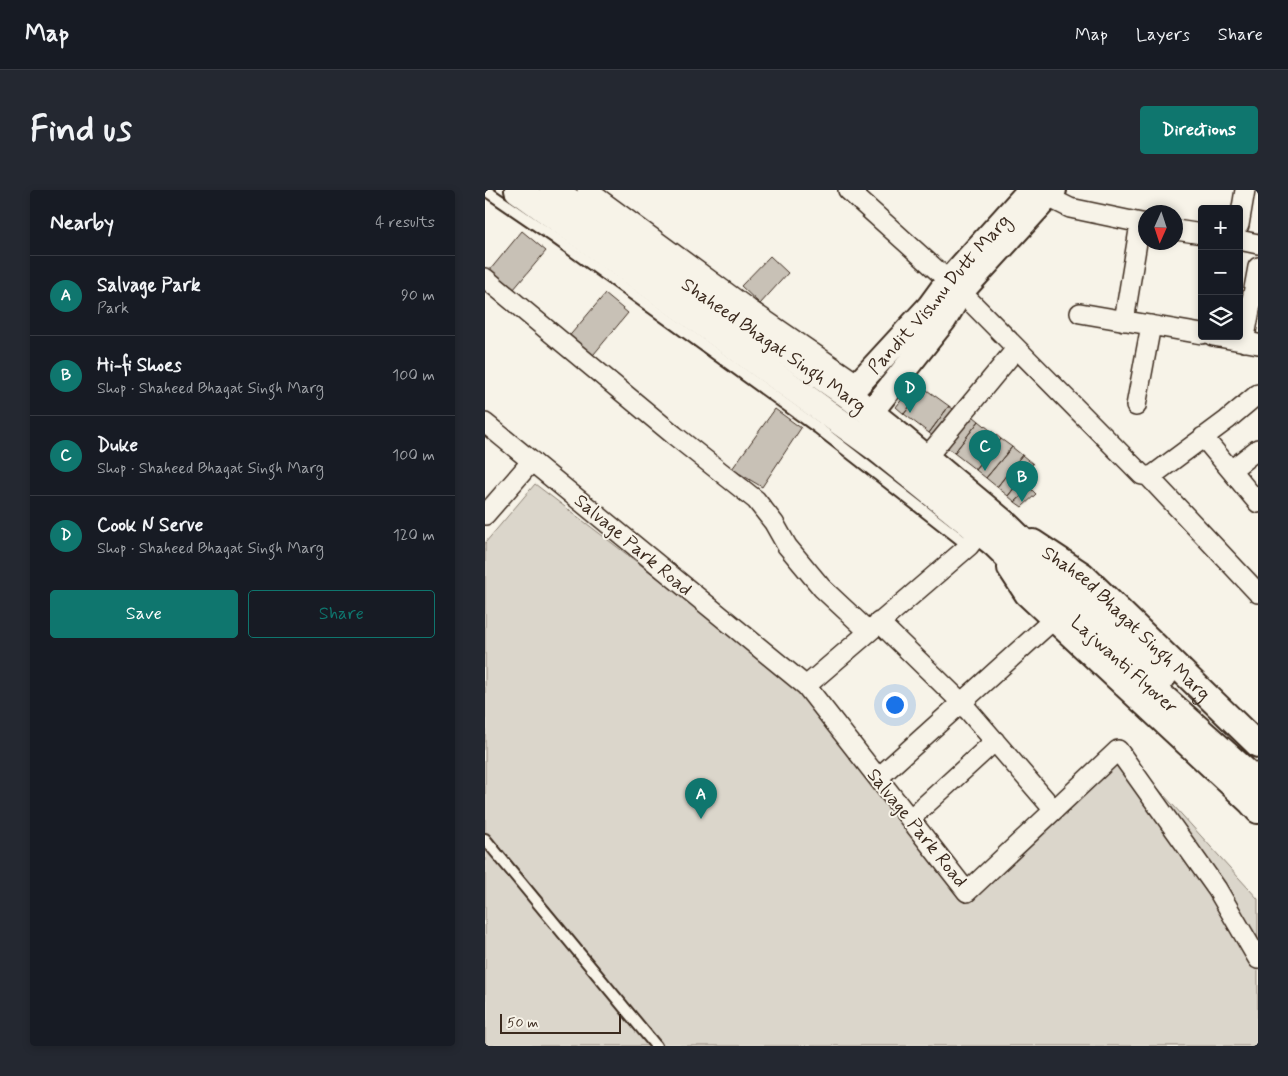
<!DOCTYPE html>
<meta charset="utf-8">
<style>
:root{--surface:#171b24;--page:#242831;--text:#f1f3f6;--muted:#9ea1a6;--line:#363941;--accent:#0f766e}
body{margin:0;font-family:Mynerve,sans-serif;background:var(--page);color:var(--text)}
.controls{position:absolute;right:15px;top:15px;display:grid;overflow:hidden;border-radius:5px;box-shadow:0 2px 8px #0003}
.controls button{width:45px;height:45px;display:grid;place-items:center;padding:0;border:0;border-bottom:1px solid var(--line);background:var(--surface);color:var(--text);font:25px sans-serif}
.compass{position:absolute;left:653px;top:15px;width:45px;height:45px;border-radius:50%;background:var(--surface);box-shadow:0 2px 8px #0003;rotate:183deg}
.scale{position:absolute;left:15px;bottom:12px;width:121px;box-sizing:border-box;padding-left:5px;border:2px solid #3b2a1e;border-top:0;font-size:14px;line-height:18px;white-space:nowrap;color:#3b2a1e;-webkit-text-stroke:4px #f7f3e8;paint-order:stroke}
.you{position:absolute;left:409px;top:514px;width:18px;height:18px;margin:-12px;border:4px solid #fff;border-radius:50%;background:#1a73e8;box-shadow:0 0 0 8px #1a73e833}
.badge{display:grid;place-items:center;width:32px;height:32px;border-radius:50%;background:var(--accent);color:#fff;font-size:16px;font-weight:700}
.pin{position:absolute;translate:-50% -41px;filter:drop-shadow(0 1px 2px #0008)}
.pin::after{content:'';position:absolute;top:26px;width:18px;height:15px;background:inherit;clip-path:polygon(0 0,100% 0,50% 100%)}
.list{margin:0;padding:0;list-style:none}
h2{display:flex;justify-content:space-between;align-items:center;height:65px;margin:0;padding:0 20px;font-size:21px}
h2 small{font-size:16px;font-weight:400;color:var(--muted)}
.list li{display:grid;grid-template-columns:32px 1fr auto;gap:15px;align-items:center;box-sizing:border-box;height:80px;padding:0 20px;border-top:1px solid var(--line)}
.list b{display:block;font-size:19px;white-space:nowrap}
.list p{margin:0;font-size:16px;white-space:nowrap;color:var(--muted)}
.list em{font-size:16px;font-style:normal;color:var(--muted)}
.actions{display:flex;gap:10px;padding:15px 20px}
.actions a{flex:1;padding:11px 0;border:1px solid var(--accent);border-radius:5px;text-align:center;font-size:18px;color:var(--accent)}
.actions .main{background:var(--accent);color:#fff}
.icon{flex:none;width:28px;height:28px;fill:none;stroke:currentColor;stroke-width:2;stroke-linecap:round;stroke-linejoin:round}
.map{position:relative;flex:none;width:773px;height:856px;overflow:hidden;border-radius:5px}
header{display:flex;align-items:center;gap:30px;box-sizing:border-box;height:70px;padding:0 25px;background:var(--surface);border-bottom:1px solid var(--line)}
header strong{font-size:24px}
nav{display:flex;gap:28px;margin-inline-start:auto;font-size:18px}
.intro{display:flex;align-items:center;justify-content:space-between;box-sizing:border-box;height:120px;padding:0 30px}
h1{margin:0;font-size:35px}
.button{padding:12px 22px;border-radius:5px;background:var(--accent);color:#fff;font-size:18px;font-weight:700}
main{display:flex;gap:30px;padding:0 30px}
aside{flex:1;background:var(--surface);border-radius:5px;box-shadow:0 2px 8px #0003}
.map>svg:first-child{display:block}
.green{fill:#dbd6cb;stroke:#8b8074}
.building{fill:#c8c1b6;stroke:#3b2a1e}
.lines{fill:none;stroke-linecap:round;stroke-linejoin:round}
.service-casing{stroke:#3b2a1e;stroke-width:14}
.minor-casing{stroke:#3b2a1e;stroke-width:22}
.tertiary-casing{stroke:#3b2a1e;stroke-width:28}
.secondary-casing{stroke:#3b2a1e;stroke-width:30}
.service{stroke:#f7f3e8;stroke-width:10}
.minor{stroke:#f7f3e8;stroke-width:19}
.tertiary{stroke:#f7f3e8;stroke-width:24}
.secondary{stroke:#f7f3e8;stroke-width:26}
.labels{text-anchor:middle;stroke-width:4;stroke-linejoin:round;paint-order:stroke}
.street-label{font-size:19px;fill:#3b2a1e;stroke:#f7f3e8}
</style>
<header>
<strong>Map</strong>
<nav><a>Map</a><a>Layers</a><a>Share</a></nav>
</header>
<div class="intro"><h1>Find us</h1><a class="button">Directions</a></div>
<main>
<aside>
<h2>Nearby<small>4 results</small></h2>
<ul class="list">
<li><span class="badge">A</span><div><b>Salvage Park</b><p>Park</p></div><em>90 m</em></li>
<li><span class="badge">B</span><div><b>Hi-fi Shoes</b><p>Shop · Shaheed Bhagat Singh Marg</p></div><em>100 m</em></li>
<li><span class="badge">C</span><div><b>Duke</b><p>Shop · Shaheed Bhagat Singh Marg</p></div><em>100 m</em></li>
<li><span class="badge">D</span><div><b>Cook N Serve</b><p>Shop · Shaheed Bhagat Singh Marg</p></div><em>120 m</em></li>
</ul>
<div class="actions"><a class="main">Save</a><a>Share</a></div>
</aside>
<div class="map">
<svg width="773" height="856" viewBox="0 0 773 856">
<rect width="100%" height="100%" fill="#f7f3e8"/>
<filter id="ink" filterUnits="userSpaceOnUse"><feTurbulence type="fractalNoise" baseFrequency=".02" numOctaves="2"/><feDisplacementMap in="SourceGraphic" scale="10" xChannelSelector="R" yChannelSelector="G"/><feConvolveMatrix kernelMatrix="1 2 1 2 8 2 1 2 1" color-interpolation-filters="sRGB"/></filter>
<g filter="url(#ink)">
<!-- green -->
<path class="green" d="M50 294 319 500 488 696 640 562 773 709V856H0V353Z"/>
<!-- building -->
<path class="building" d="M37 41 61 61 23 106 0 86Z
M285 66 303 83 275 114 256 96Z
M120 104 143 123 104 170 81 150Z
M431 191 439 198 419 224 411 217Z
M439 198 464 216 444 243 419 224Z
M464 216 472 222 452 249 444 243Z
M290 219 316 238 277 297 247 279Z
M483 222 494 231 469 263 458 254Z
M494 231 516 249 491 280 469 263Z
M516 249 527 257 501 288 491 280Z
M527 257 537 265 512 297 501 288Z
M537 265 548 274 523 306 512 297Z
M539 285 550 294 530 312 523 306Z
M545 298 551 304 537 317 530 312Z"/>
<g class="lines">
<!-- service casing -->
<g class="service-casing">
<path id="service" d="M0 0 70 48 333 238 484 356
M0 649 171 856"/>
</g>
<!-- minor casing -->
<g class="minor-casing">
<path id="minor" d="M102 0 264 119 373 194
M363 0 476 102 657 285 663 286 668 285 742 230 773 204
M563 7 585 18 661 34
M754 35 760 0
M691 40 717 44
M754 50 773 54
M0 88 189 245 271 310 289 333 302 356 337 398 383 441
M595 123 717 144
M639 131 655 34
M728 146 773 154
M759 152 773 77
M651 216 666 135
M0 233 321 496 482 702 633 560 732 699 773 769
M718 247 773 313
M441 268 531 159
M746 280 773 259
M663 286 773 403
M0 325 47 271
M394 432 476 512 569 620
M321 496 484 356 494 343
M393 588 569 429
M425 629 510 551"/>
</g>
<!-- tertiary casing -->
<g class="tertiary-casing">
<g id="tertiary">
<path id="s1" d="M363 205 444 117 463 91 545 0"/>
<path d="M385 223 459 130 476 102 569 0"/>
<path id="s2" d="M548 352 598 385 773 555"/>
<path d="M525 378 542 404 765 612 773 621"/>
</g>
</g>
<!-- secondary casing -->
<g class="secondary-casing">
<g id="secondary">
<path id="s3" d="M33 0 391 258 510 354 549 392 773 593"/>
<path id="s4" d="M68 0 363 205 407 240 521 335 578 391 679 485"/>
</g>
</g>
<!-- service -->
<use href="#service" class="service"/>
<!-- minor -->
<use href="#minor" class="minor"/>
<!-- tertiary -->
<use href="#tertiary" class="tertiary"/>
<!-- secondary -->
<use href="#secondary" class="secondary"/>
</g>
</g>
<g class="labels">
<!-- street labels -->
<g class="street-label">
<text dy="7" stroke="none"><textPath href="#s1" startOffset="136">Pandit Vishnu Dutt Marg</textPath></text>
<text dy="7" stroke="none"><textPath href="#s4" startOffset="270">Shaheed Bhagat Singh Marg</textPath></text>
<text transform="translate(149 354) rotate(40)" y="7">Salvage Park Road</text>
<text dy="7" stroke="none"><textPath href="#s2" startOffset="124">Shaheed Bhagat Singh Marg</textPath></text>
<text dy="7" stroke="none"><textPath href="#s3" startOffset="771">Lajwanti Flyover</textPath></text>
<text transform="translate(433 637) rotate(51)" y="7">Salvage Park Road</text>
</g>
</g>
</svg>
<div class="controls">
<button>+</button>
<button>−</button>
<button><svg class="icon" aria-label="layers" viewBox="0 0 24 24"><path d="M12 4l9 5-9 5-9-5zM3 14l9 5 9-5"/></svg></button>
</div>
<svg class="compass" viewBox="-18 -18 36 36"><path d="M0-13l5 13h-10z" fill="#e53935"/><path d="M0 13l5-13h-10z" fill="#9ea1a6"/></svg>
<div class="scale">50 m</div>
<div class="you"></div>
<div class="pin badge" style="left:216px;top:629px">A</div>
<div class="pin badge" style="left:537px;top:312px">B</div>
<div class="pin badge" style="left:500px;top:281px">C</div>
<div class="pin badge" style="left:425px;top:223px">D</div>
</div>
</main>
